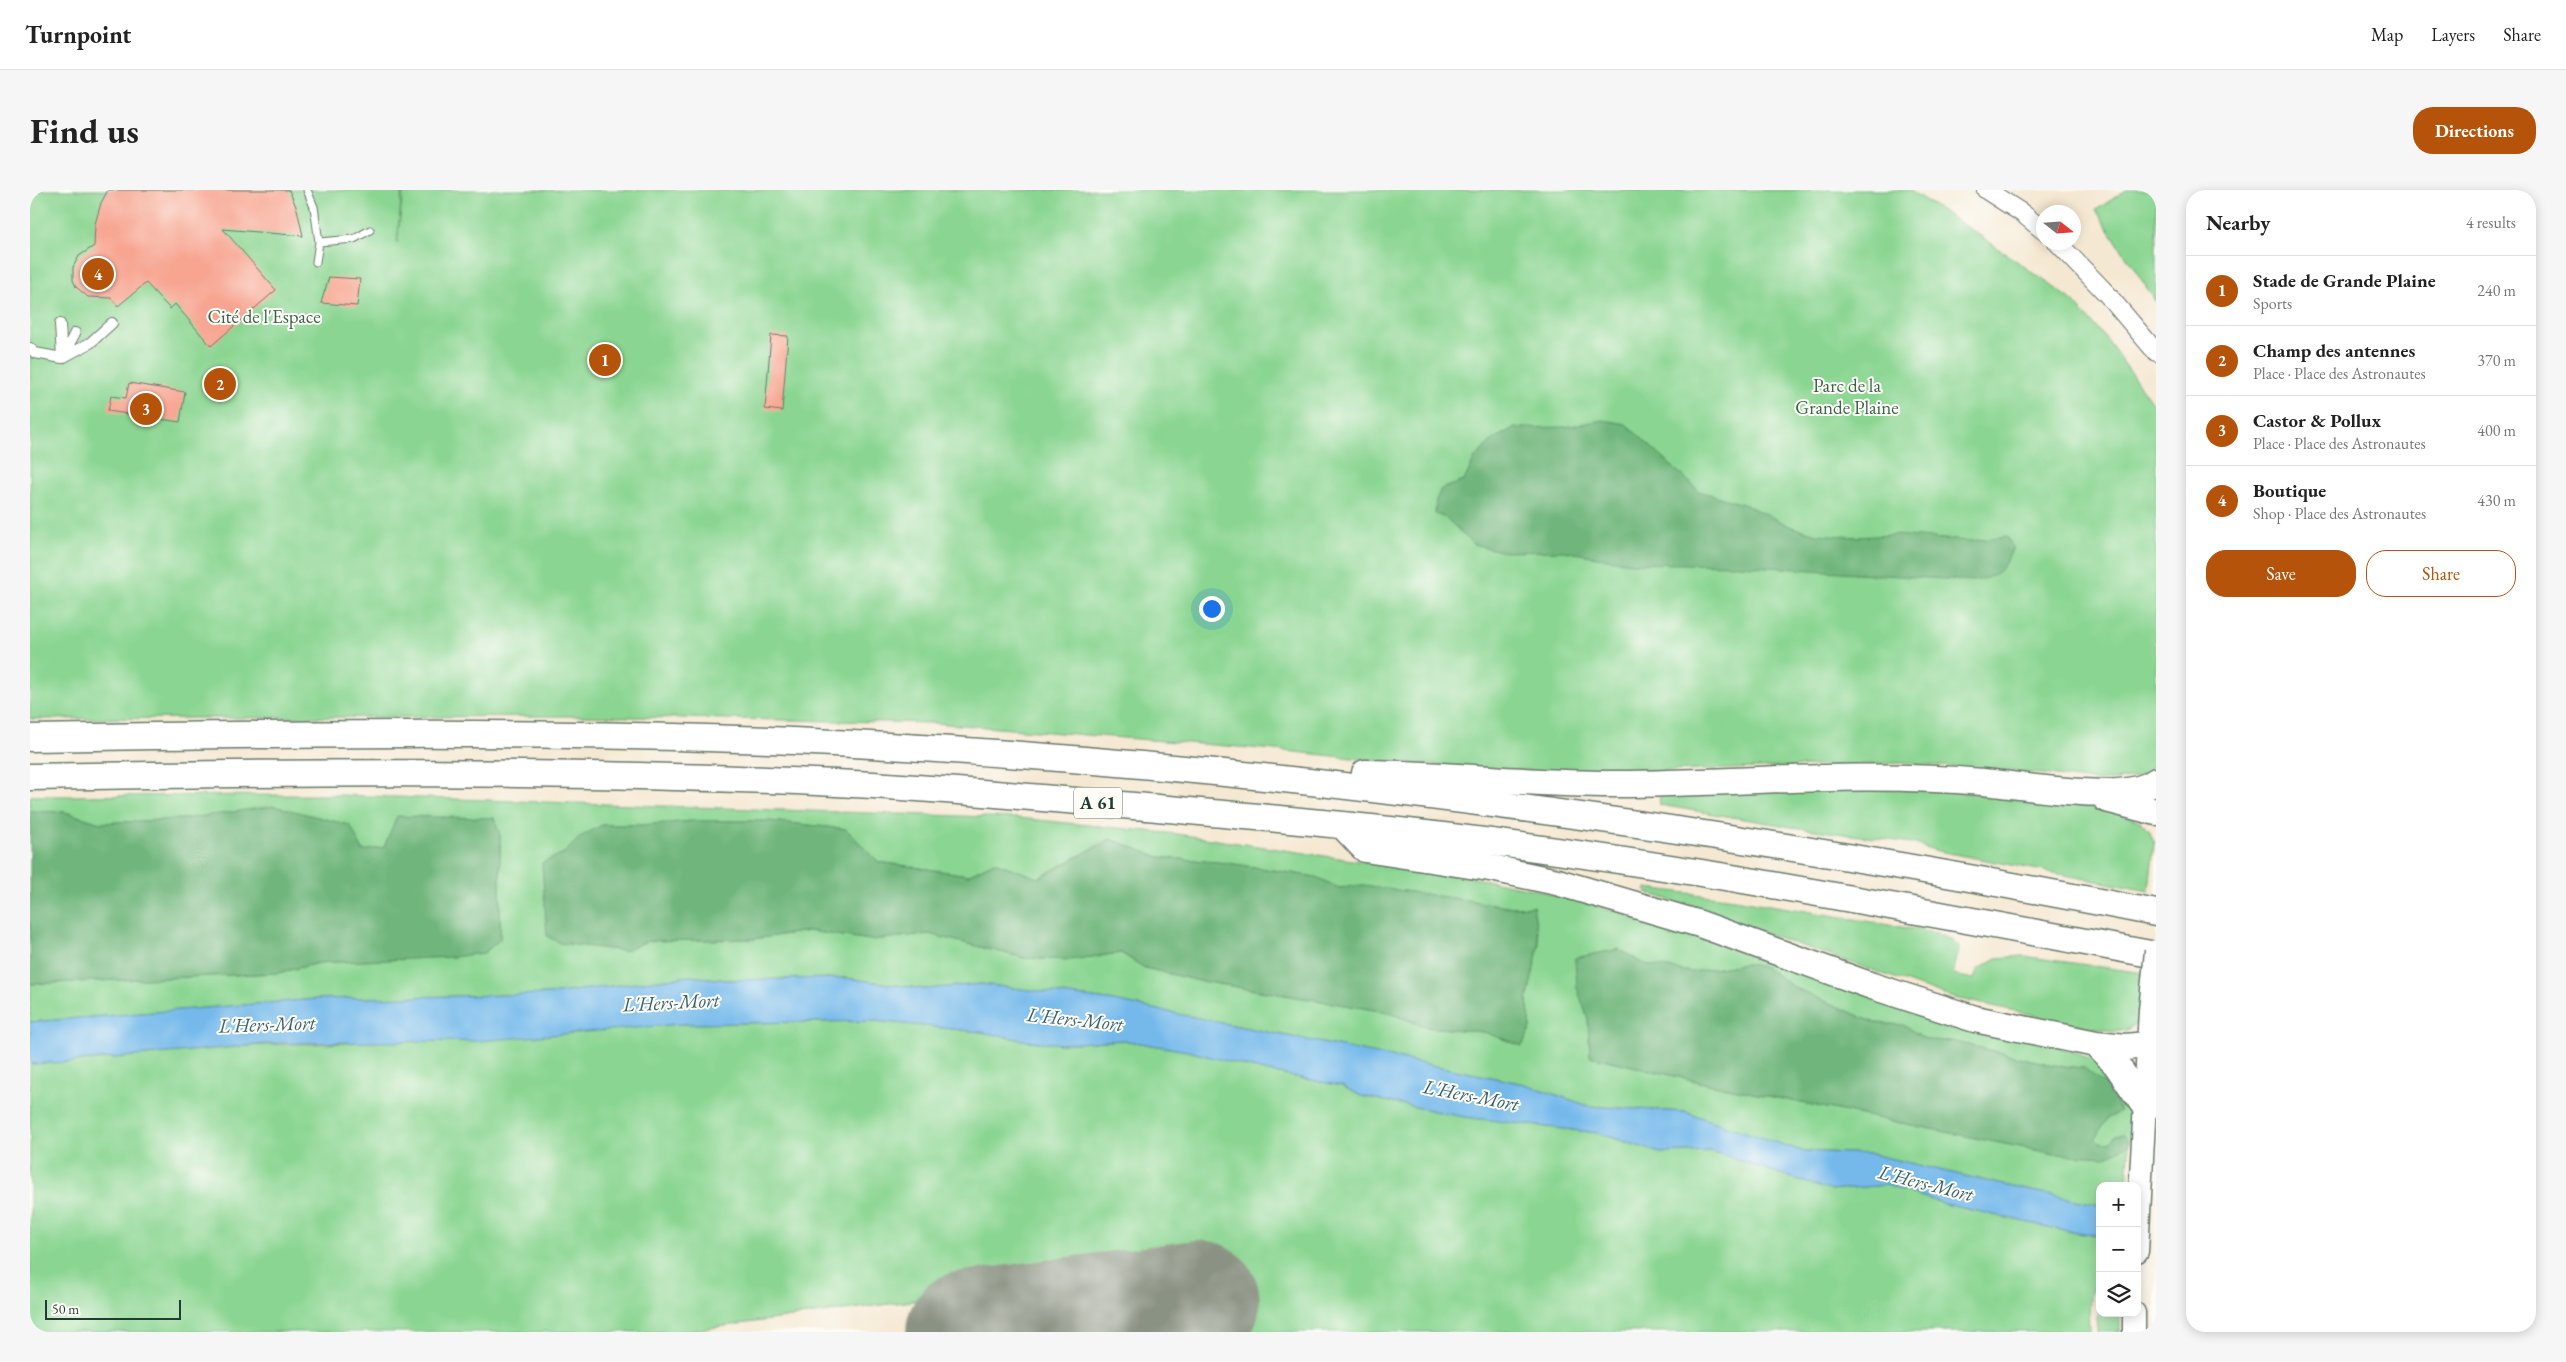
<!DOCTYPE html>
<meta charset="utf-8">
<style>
:root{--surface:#fff;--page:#f6f6f6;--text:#222;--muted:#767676;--line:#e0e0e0;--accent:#b45309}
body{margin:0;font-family:"EB Garamond",serif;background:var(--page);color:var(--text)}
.controls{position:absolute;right:15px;bottom:15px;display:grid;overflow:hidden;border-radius:10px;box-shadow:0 2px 12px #0003}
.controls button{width:45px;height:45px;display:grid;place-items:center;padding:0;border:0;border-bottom:1px solid var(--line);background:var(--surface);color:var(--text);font:25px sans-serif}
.compass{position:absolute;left:2006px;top:15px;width:45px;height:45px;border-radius:50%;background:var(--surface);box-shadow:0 2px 12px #0003;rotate:107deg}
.scale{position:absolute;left:15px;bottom:12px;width:136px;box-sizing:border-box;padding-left:5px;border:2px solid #1f3d34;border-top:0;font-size:14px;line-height:18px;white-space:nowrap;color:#1f3d34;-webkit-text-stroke:4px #fdfcf7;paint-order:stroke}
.you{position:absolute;left:1181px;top:418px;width:18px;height:18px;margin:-12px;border:4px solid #fff;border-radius:50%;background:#1a73e8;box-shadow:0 0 0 8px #1a73e833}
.badge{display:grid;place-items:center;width:32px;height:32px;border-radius:50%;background:var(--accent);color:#fff;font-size:16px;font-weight:700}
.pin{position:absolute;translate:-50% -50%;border:2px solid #fff;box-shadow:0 1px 5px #0006}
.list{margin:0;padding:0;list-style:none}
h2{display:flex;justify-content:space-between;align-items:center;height:65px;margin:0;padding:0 20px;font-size:21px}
h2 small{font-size:16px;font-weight:400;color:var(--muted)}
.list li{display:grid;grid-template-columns:32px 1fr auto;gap:15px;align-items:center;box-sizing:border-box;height:70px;padding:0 20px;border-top:1px solid var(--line)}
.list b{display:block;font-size:19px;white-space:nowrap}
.list p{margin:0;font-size:16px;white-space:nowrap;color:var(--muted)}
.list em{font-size:16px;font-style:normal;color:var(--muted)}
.actions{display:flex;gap:10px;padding:15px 20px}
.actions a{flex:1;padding:11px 0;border:1px solid var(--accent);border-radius:20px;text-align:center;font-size:18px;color:var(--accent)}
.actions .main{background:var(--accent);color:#fff}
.icon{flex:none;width:28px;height:28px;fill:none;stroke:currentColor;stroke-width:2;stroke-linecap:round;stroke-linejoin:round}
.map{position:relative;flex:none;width:2126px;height:1142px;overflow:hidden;border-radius:20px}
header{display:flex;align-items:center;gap:30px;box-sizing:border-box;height:70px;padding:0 25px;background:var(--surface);border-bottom:1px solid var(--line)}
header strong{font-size:24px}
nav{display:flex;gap:28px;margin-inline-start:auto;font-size:18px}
.intro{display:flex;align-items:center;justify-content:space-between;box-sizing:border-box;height:120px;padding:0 30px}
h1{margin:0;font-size:35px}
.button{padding:12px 22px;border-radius:20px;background:var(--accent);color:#fff;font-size:18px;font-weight:700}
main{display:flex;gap:30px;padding:0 30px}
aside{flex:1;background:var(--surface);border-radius:20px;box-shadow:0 2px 12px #0003}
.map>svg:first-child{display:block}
.green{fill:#8ad591;stroke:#548962;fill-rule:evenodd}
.forest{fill:#6fb67b;stroke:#477a58}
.water{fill:#75b9eb;stroke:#4a7b90}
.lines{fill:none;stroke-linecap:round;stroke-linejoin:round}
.taxiway{stroke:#8a9283;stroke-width:49}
.runway{stroke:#8a9283;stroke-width:122}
.building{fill:#f7a490}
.service-casing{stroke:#6a796b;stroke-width:9}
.pedestrian-casing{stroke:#6a796b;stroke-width:12}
.tertiary-casing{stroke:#6a796b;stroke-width:20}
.primary-casing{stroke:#6a796b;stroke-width:25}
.motorway-casing{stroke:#6a796b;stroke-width:29}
.service{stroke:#fff;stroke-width:7}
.pedestrian{stroke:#fff;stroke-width:10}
.tertiary{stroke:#fff;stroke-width:18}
.primary{stroke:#fff;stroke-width:22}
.motorway{stroke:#fff;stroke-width:26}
.primary-bridge-casing{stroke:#6a796b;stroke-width:25;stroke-linecap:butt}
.primary-bridge{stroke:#fff;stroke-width:22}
.labels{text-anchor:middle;stroke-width:4;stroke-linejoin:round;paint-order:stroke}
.shield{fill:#fdfcf7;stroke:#62766e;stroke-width:1}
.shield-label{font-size:18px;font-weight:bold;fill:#1f3d34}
.park-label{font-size:19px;fill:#3a634b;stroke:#fdfcf7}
.water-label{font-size:20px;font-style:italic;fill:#39626b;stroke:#fdfcf7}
</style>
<header>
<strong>Turnpoint</strong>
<nav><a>Map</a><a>Layers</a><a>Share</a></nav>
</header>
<div class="intro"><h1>Find us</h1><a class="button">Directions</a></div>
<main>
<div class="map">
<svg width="2126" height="1142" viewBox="0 0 2126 1142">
<rect width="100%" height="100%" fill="#fdfcf7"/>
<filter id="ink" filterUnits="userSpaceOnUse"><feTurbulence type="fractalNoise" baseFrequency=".02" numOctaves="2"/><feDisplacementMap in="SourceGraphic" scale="10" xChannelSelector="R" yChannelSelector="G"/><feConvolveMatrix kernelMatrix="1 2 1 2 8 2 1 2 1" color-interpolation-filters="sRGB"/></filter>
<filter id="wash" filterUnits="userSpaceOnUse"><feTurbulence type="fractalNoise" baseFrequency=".0096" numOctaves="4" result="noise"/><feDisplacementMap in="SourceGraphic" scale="20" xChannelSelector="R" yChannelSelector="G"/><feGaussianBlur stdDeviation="1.12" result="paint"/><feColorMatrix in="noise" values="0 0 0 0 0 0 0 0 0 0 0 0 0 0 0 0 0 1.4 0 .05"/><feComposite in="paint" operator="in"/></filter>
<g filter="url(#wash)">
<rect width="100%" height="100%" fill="#f5e8d2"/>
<!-- green -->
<path class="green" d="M0 0H372L367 54 373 0H1879L1945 42 2042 110 2078 151 2126 218V573L2109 587 2068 592 2013 584 1873 573 1554 584 1360 572 1246 560 905 533 548 526 0 529Z
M2096 0H2126V112L2066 20Z
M1869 595 2077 619 2110 631 2119 640 2124 653 2119 701 1908 661 1882 653 1762 637 1630 615 1629 603Z
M307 605 988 628 1147 644 1450 689 1507 700 1628 733 2047 863 2076 875 2096 903 2101 926 2097 996H2070V1015L1969 994 1841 964 1772 961 1655 922 1558 916 1495 894 1079 810 951 794 895 799 816 788 697 790 660 786 520 804 287 809 0 832V794L248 783 288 773 454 763 470 749V645L332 661 153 629 70 633 35 622 0 621V606ZM663 631H739L816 639 849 672 938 685 964 672 1008 688 1080 649 1129 667 1198 673 1286 687 1309 698 1333 695 1483 717 1503 716 1509 754 1497 811 1501 838 1492 856 1454 842 1397 837 1357 822 1165 790 1115 778 1091 763 1039 770 994 768 899 744 841 750 779 741 723 749 617 751 594 761 512 673 534 663 572 635H611ZM1589 759 1614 774 1661 782 1716 774 1735 777 1763 797 1845 833 1873 835 1897 850 1921 851 2023 875 2054 878 2077 928 2065 949 2069 952 2080 953 2025 964 1683 895 1560 866 1558 829Z
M1617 698 1704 709 1907 743 1922 750 1929 758 1923 785 1944 789 1948 779 1967 768 1993 766 2114 783 2107 833 2097 840 2084 842 1920 807 1616 702Z
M846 831 951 842 998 851 1032 854 1092 850 1158 861 1234 881 1312 896 1331 906 1434 927 1568 943 1630 963 1681 961 1799 1000 1856 995 1915 1014 2031 1040 2070 1045V1088C2056 1100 2060 1125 2060 1142H1175L1166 1073 650 1142H0V874C99 870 196 852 296 854L652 834Z
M2070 1106V1123H2090V1142H2067Z"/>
<!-- forest -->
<path class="forest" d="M1572 230 1596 234 1669 301 1716 315 1762 337 1787 344 1826 347 1863 345 1940 351 1977 347 1983 357C1974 379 1967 388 1942 391L1708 375 1600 373 1534 361 1474 362 1443 354 1416 328 1405 324 1406 310 1411 299 1434 291 1445 268 1463 249 1484 238 1535 237Z
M244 616 320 635 333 661 354 657 367 626 464 628 470 645V749L454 763 424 767 288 773 248 783 0 794V621L35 622 70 633 153 629Z
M663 631H739L816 639 849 672 938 685 964 672 1009 688 1080 649 1129 667 1198 673 1286 687 1309 698 1333 695 1483 717 1503 716 1509 754 1497 811 1501 838 1492 856 1454 842 1397 837 1357 822 1165 790 1115 778 1091 763 1039 770 994 768 899 744 841 750 779 741 723 749 617 751 594 761 530 753 517 746 512 673 534 663 550 647 572 635H611Z
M1589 759 1614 774 1661 782 1716 774 1735 777 1763 797 1845 833 1873 835 1897 850 1921 851 2023 875 2054 878 2081 899 2090 921 2077 928 2066 949 2069 952 2080 953 2085 945 2094 944 2100 954 2076 967 2025 964 1683 895 1560 866 1558 829 1547 798 1545 768Z"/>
<!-- water -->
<path class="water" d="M660 786 697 790 816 788 895 799 951 794 1079 810 1495 894 1558 916 1655 922 1772 961 1841 964 1969 994 2070 1015V1045L2031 1040 1915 1014 1856 995 1799 1000 1681 961 1631 963 1568 943 1434 927 1331 906 1312 896 1234 881 1158 861 1092 850 1032 854 998 851 951 842 846 831 652 834 449 851 248 853 40 872 0 874V832L287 809 520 804Z"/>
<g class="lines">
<!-- taxiway -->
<path class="taxiway" d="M1114 1118 1142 1125 1158 1142"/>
<!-- runway -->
<path class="runway" d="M937 1142 1169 1111"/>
</g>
<g id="blocks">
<!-- building -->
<path class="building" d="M78 0H259L267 19 273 46 193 39 246 100 181 156 145 114 140 119 116 93 88 116 81 108 58 107 46 97 43 90V77L49 66 64 56 65 34 71 13Z
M299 87 330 89 327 116 291 113Z
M741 145 758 146 752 221 735 219Z
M99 193 155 202 150 232 78 221 81 206 96 208Z"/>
</g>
</g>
<g filter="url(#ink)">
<use href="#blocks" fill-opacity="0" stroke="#6a796b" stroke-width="1"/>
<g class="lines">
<!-- service casing -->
<g class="service-casing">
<path id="service" d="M277 0 284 17 289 52 324 49 340 40
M286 72 289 52"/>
</g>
<!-- pedestrian casing -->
<g class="pedestrian-casing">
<path id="pedestrian" d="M30 134 32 168 60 153 82 133
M0 158 5 163 32 168 45 143"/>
</g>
<!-- tertiary casing -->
<g class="tertiary-casing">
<path id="tertiary" d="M1956 0 1992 23 2014 41
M2027 52 2076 103 2126 162"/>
</g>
<!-- primary casing -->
<g class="primary-casing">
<path id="primary" d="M2107 1061 2120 820
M2104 1142V1123"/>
</g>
<!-- motorway casing -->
<g class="motorway-casing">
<path id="motorway" d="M0 548C254 544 509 540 763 551 1221 572 1676 635 2126 723
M1335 583C1420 584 1505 595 1590 594 1712 593 1832 581 1953 592 1992 595 2096 615 2126 591
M0 587C268 582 538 580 806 593 910 598 1013 608 1116 617 1191 624 1266 630 1341 638 1605 665 1865 717 2126 765
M2076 609 2126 622
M1313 636 1335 659 1466 679 1527 692 1670 734 1842 796 1945 829 2066 854 2086 874 2116 918
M2066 854 2096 857 2126 854"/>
</g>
<!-- service -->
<use href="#service" class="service"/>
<!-- pedestrian -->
<use href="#pedestrian" class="pedestrian"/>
<!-- tertiary -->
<use href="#tertiary" class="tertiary"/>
<!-- primary -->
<use href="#primary" class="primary"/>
<!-- motorway -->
<use href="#motorway" class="motorway"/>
<!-- primary-bridge casing -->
<g class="primary-bridge-casing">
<path id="primary-bridge" d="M2120 820 2126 761"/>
</g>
<!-- primary-bridge -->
<use href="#primary-bridge" class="primary-bridge"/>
</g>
</g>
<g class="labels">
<!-- shield labels -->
<rect class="shield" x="1044" y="597.5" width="48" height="31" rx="4"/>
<g class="shield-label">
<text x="1068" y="619">A 61</text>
</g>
<!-- park labels -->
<g class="park-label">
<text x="234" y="133">Cité de l'Espace</text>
<text x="1817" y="202">Parc de la<tspan x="1817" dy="22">Grande Plaine</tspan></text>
</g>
<!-- water labels -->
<g class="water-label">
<text transform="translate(641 812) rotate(-3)" y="7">L'Hers-Mort</text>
<text transform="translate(1045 829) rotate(6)" y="7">L'Hers-Mort</text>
<text transform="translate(237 834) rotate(-2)" y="7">L'Hers-Mort</text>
<text transform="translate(1441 905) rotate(11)" y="7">L'Hers-Mort</text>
<text transform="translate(1896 993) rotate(14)" y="7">L'Hers-Mort</text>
</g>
</g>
</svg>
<div class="controls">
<button>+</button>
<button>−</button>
<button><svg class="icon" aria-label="layers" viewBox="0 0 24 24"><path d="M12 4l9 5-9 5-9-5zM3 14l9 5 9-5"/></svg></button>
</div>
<svg class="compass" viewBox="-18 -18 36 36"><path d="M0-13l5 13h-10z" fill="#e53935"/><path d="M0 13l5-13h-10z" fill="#767676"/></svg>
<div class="scale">50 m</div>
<div class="you"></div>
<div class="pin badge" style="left:575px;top:170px">1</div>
<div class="pin badge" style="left:190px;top:194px">2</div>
<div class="pin badge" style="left:116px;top:219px">3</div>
<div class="pin badge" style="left:68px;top:84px">4</div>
</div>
<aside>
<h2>Nearby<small>4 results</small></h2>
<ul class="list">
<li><span class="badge">1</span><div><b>Stade de Grande Plaine</b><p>Sports</p></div><em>240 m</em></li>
<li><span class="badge">2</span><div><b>Champ des antennes</b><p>Place · Place des Astronautes</p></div><em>370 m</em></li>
<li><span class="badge">3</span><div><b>Castor &amp; Pollux</b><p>Place · Place des Astronautes</p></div><em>400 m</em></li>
<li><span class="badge">4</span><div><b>Boutique</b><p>Shop · Place des Astronautes</p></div><em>430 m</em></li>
</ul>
<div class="actions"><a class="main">Save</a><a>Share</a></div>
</aside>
</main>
